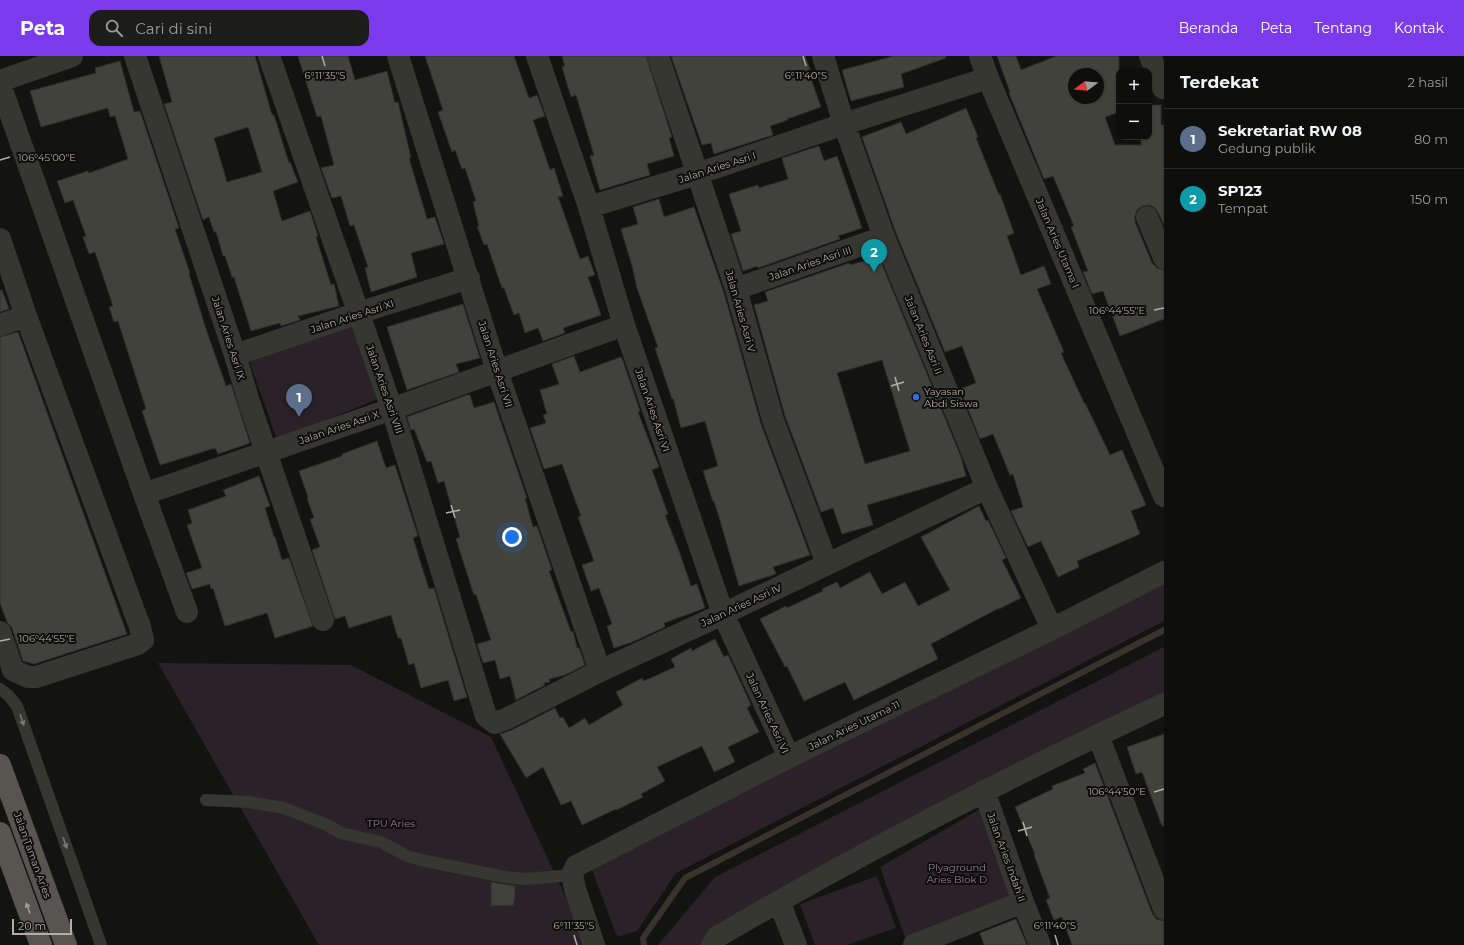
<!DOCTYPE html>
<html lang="id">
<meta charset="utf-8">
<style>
:root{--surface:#0e0e0d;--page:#1c1c1b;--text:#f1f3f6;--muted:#9b9c9d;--line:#2e2e2e;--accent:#7c3aed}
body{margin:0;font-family:Montserrat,sans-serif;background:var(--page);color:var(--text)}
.controls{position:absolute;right:12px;top:12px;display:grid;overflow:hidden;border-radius:8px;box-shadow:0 1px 3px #0004}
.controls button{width:36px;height:36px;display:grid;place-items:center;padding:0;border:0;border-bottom:1px solid var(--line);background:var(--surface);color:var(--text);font:20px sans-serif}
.compass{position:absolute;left:1068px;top:12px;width:36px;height:36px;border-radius:50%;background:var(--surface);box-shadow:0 1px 3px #0004;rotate:254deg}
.scale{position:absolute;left:12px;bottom:10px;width:60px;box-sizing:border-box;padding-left:4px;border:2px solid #b3aea3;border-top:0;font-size:11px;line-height:14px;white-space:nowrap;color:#b3aea3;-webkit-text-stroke:3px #0d0e0c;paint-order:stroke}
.you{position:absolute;left:512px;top:481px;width:14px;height:14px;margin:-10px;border:3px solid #fff;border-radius:50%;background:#1a73e8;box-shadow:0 0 0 6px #1a73e833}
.badge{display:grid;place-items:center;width:26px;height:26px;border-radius:50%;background:var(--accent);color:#fff;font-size:13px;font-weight:700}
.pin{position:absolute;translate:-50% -33px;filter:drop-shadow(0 1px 2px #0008)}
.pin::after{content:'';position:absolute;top:21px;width:14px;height:12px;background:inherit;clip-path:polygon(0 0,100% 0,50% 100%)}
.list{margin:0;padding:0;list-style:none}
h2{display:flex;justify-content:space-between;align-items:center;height:52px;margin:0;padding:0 16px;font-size:17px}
h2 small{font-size:13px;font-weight:400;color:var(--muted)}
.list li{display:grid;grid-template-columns:26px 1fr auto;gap:12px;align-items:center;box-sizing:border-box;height:60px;padding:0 16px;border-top:1px solid var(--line)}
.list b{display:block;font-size:15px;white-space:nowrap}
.list p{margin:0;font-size:13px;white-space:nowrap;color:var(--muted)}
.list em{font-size:13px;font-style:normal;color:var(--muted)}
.icon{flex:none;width:22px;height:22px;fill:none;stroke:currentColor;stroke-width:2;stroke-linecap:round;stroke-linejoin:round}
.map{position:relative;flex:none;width:1164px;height:889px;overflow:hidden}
header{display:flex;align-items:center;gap:24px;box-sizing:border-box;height:56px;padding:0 20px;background:var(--accent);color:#fff}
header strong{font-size:19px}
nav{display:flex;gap:22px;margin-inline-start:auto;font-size:14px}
.search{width:280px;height:36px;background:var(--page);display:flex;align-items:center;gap:10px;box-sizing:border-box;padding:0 14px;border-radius:12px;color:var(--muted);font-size:15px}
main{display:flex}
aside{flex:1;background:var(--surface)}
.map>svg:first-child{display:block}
.green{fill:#2a2228}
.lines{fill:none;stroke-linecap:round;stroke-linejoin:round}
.stream{stroke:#3a332b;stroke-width:6}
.building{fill:#42423d;stroke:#2e2f2b;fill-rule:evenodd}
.service{stroke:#373732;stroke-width:12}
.minor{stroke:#373732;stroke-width:22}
.tertiary{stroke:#373732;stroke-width:22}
.primary{stroke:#56554f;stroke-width:22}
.oneway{fill:#7b7870}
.oneway2{fill:#a09c92}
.ticks{fill:none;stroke:#b3aea3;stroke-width:1.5}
.poi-dot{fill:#356ae7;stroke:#0d0e0c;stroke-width:1.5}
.labels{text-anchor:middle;stroke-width:4;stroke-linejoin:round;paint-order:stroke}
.street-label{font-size:10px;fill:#b3aea3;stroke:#0d0e0c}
.poi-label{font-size:10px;fill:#b3aea3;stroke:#0d0e0c;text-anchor:start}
.park-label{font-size:10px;fill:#9d7b99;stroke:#0d0e0c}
.ticks-label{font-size:10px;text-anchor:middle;fill:#b3aea3;stroke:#0d0e0c;stroke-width:4;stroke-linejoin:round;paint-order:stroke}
</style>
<header>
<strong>Peta</strong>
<div class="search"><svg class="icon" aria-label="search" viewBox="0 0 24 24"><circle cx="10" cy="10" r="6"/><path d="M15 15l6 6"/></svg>Cari di sini</div>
<nav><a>Beranda</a><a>Peta</a><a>Tentang</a><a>Kontak</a></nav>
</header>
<main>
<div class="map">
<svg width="1164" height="889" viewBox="0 0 1164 889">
<rect width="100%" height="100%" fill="#131311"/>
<!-- green -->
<path class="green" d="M355 264 378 343 277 384 247 299Z
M1164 525V565L676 817 637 875 617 881 591 811Z
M1164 591V640L710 889H658L715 821Z
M158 607 351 609 491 681 588 889H319Z
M982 752 1014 841 906 884 880 811Z
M877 820 896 872 847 889H815L800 848Z"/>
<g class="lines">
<!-- stream -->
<path class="stream" d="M644 889 643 882 685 822 1164 574"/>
</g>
<!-- building -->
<path class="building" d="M159 0H255L272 59H274L289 107 290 106 298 126 273 135 282 165 310 155 318 180 316 181 331 229 334 228 339 250 298 260 300 264 281 270 280 267 251 275 234 221H232L225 200H223L216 176H214L209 161 203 164 164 48 172 46ZM248 71 262 116 227 126 214 82Z
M298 0H348L355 24 387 15 395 47 398 46 411 102H409L427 163 435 161 444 188 411 197 417 221 371 236 365 212 368 211 354 169 350 170 341 140 332 142 321 112 334 109 321 60 317 61Z
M425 0H514L529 42 537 39 545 60 533 64 550 114 554 112 563 140 558 141 580 203 588 200 595 219 588 221 601 259 563 272 565 277 543 285 538 272 525 277 519 257 514 259 504 232H502L487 188 484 189 477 170H479L473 146 476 145 465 112 462 113 455 94 452 96 438 56 443 54Z
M562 0H646L672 81 669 82 674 100 647 108 650 119 600 134 590 100 594 99 576 39 571 41 562 11 565 10Z
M671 0H805L813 22 811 23 821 51 787 63 788 64 770 70 773 79 714 98 711 87 702 89Z
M894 0H946V2L901 18 904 31 851 45 842 14Z
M997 0H1016L1021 14 1056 0H1119V56L1105 61 1115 89H1141V81H1149V49H1161V69H1164V169L1158 156 1154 151 1149 149 1142 150 1137 154 1135 160V166L1152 207 1157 212 1164 214V263L1120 280 1103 235 1092 238 1083 216 1088 215 1071 171 1074 170 1053 120 1044 123 1009 37 1010 36ZM1074 18H1098V42H1074Z
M120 5 134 56 140 55 179 172 175 173 190 217 189 218 207 276 226 330 231 328 250 387 218 398 215 392 160 409 142 355 146 353 118 265 114 266 109 251 113 250 95 196 89 198 83 181 86 180 73 144 65 147 57 125 88 115 89 117 128 103 115 60 110 61 108 52 41 71 30 35 96 17 95 12Z
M966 52 978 81 976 82 999 139 1000 138 1014 177 1007 180 1021 219 1044 210 1051 228 1037 233 1064 296 1061 297 1084 347H1085L1110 399 1122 394 1146 449 1131 455 1140 478 1077 505 1079 511 1058 521 1041 485 1028 491 1011 455 1023 451 1013 418 1010 419 993 378 980 383 960 333 976 327 962 290 945 296 896 177 862 81 901 66 906 78Z
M819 90 824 105 837 100 862 172 838 180 840 183 758 212 757 210 743 215 731 178 741 175 729 138 758 129 759 132 788 123 782 102Z
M659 143 664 161 694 151 724 237 761 368 810 499 773 511 776 518 739 530 719 461 714 445 713 446 703 415 718 410 705 365 681 372 673 342 672 343 655 292 658 291 637 232 632 210 621 173 638 168 633 151Z
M879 201 961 401 966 420 867 449 873 469 842 478 833 452 821 456 785 360 754 249 768 245 765 236 849 207 850 209ZM882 304 910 395 865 408 837 317Z
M0 234H2L9 253 0 256Z
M463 248 480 302 456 308 459 316 407 334 387 271Z
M18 276 127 578 34 608 23 605 12 572 7 566 0 547V281Z
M574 300 580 316 621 301 623 305 640 355 638 356 659 411 652 414 668 458 665 459 679 495 691 530 697 528 705 552 664 567 665 571 632 586 614 592 607 570 612 568 599 532 591 535 582 509 594 505 578 461 581 460 562 408 544 413 530 372 546 367 543 359 547 358 540 334 559 328 552 308Z
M467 339H470L474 352 494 346 527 442H525L533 471 537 470 552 514 549 515 571 576 573 575 577 592H579L585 609 565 619 549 623 550 626 544 627 545 629 516 644 510 620 500 623 495 604 483 607 477 588 491 584 476 538 474 539 456 483 460 481 444 425 438 427 431 405 427 406 414 373 411 374 407 361Z
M377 385 386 412 395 409 418 480 413 482 420 505 429 533 434 532 467 641 454 645 448 624 421 632 414 607 409 609 401 582H398L391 559 349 572 345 560 335 563 312 494 320 491 310 463 314 462 307 442 308 441 299 415 342 400V398Z
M259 420 270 450 265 452 274 481H275L282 504 289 502 313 570 275 582 267 557 225 570 213 532 211 533 210 528 192 533 186 517 202 512 187 469 192 467 188 454 226 440 223 434Z
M979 450 986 465 988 464 1006 502 1002 504 1021 542 999 553V552L931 588 938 603 854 644 845 626 804 645 787 610 785 611 760 563 786 550 787 552 823 535 822 533 837 526 840 532 870 516 882 538 905 526 918 550 950 534 921 481Z
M715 583 724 601 728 599 751 649 747 652 759 676 728 691 735 706 714 716 702 690 657 711 665 725 641 738 643 741 616 754V753L582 769 571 745 561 749 543 711 526 722 500 678 512 674 555 652 560 662 563 661 569 672 585 662 589 669 623 649 616 636 642 622 644 625 675 611 671 603 691 592 692 595Z
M1164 678V770H1162L1142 716 1136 718 1127 691Z
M1095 707 1152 857 1156 863 1164 865V889H1072L1062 861 1054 864 1046 844 1050 842 1034 799 1035 798 1015 751 1053 733 1052 730 1085 717 1083 713Z
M491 826 515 830V843H514V849L491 850Z
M1016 863 1027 889H984L980 877Z"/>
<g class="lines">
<!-- service -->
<path class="service" d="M0 633 8 639 17 650 101 889
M206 744 249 746 284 752 327 769 341 777 381 786 407 800 421 804 505 821 525 823 572 819"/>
<!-- minor -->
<path class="minor" d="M135 0 235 299 249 346 323 564
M269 0 392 353 486 660 495 667 506 663 600 615 723 558 987 432
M398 0 497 315 600 615
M537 0 589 151 624 269 723 558 789 701
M658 0 736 233 773 364 827 508
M823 0 844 68 884 181 987 432 1052 573
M1150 0 1163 32
M0 25 72 0
M0 28 144 438 187 556
M589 151 697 118 844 68 988 22
M1147 161 1164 202
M0 183 26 260 140 571 143 584 138 588 36 621H28L13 614 0 576
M736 233 884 181
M0 269 26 260
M235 299 358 257 469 222
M144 438 392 353 624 269
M1098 679 1164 853
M984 735 1023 846 1040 889
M779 845 796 889
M594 889 575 833 572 819 576 810 789 701 1052 573 1164 516
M712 889 717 881C862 796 1012 719 1164 648
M914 889 1023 846"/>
<!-- tertiary -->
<path class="tertiary" d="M980 0 988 22 1164 440"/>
<!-- primary -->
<path class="primary" d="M0 709 66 889
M0 777 41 889"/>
</g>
<!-- one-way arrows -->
<defs><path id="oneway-solid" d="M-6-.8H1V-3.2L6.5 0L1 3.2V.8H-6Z"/></defs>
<g class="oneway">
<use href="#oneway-solid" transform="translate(22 664) rotate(71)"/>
<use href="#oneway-solid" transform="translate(65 787) rotate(71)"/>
</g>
<use class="oneway2" href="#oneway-solid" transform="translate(28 852) rotate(-110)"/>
<!-- ticks -->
<path class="ticks" d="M322 0 325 10M803 0 806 10M0 104 10 101M1154 254 1164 252M895 321 899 335M891 330 904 326M451 449 455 462M446 457 460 454M0 585 10 583M1154 736 1164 733M1023 766 1027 780M1018 775 1032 771M574 879 577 889M1055 879 1058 889"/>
<!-- markers -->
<circle class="poi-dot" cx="916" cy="341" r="4"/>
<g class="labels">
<!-- street labels -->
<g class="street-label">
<text transform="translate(717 111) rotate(-18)" y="4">Jalan Aries Asri I</text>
<text transform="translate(1058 187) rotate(67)" y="4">Jalan Aries Utama I</text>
<text transform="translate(810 207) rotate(-19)" y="4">Jalan Aries Asri III</text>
<text transform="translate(741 255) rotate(74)" y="4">Jalan Aries Asri V</text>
<text transform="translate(352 260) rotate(-18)" y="4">Jalan Aries Asri XI</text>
<text transform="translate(924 279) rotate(68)" y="4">Jalan Aries Asri II</text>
<text transform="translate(229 282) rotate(72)" y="4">Jalan Aries Asri IX</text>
<text transform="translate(496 308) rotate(72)" y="4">Jalan Aries Asri VII</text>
<text transform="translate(385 333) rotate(71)" y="4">Jalan Aries Asri VIII</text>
<text transform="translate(653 354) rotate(71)" y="4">Jalan Aries Asri VI</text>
<text transform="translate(339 371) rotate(-19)" y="4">Jalan Aries Asri X</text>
<text transform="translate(741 549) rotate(-25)" y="4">Jalan Aries Asri IV</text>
<text transform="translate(768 657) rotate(65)" y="4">Jalan Aries Asri VI</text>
<text transform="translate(854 669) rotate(-26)" y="4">Jalan Aries Utama 11</text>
<text transform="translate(33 799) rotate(70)" y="4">Jalan Taman Aries</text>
<text transform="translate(1007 801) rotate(70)" y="4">Jalan Aries Indah II</text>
</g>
<!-- poi labels -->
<g class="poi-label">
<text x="924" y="339">Yayasan<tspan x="924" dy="12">Abdi Siswa</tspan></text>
</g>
<!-- park labels -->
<g class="park-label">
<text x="391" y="771">TPU Aries</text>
<text x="957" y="815">Plyaground<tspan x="957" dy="12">Aries Blok D</tspan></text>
</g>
</g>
<g class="ticks-label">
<text x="325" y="23">6°11'35"S</text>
<text x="806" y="23">6°11'40"S</text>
<text x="47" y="105">106°45'00"E</text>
<text x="1117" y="258">106°44'55"E</text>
<text x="47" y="586">106°44'55"E</text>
<text x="1117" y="739">106°44'50"E</text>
<text x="574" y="873">6°11'35"S</text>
<text x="1055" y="873">6°11'40"S</text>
</g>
</svg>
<div class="controls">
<button>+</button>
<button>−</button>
</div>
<svg class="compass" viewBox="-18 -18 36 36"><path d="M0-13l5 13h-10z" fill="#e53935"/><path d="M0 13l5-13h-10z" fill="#9b9c9d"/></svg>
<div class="scale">20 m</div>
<div class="you"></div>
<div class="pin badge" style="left:299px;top:361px;background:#5c6f8a">1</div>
<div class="pin badge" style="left:874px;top:216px;background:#0f9aa8">2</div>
</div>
<aside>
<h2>Terdekat<small>2 hasil</small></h2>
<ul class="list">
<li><span class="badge" style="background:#5c6f8a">1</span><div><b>Sekretariat RW 08</b><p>Gedung publik</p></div><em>80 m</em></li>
<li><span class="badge" style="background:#0f9aa8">2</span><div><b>SP123</b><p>Tempat</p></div><em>150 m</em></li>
</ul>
</aside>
</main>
